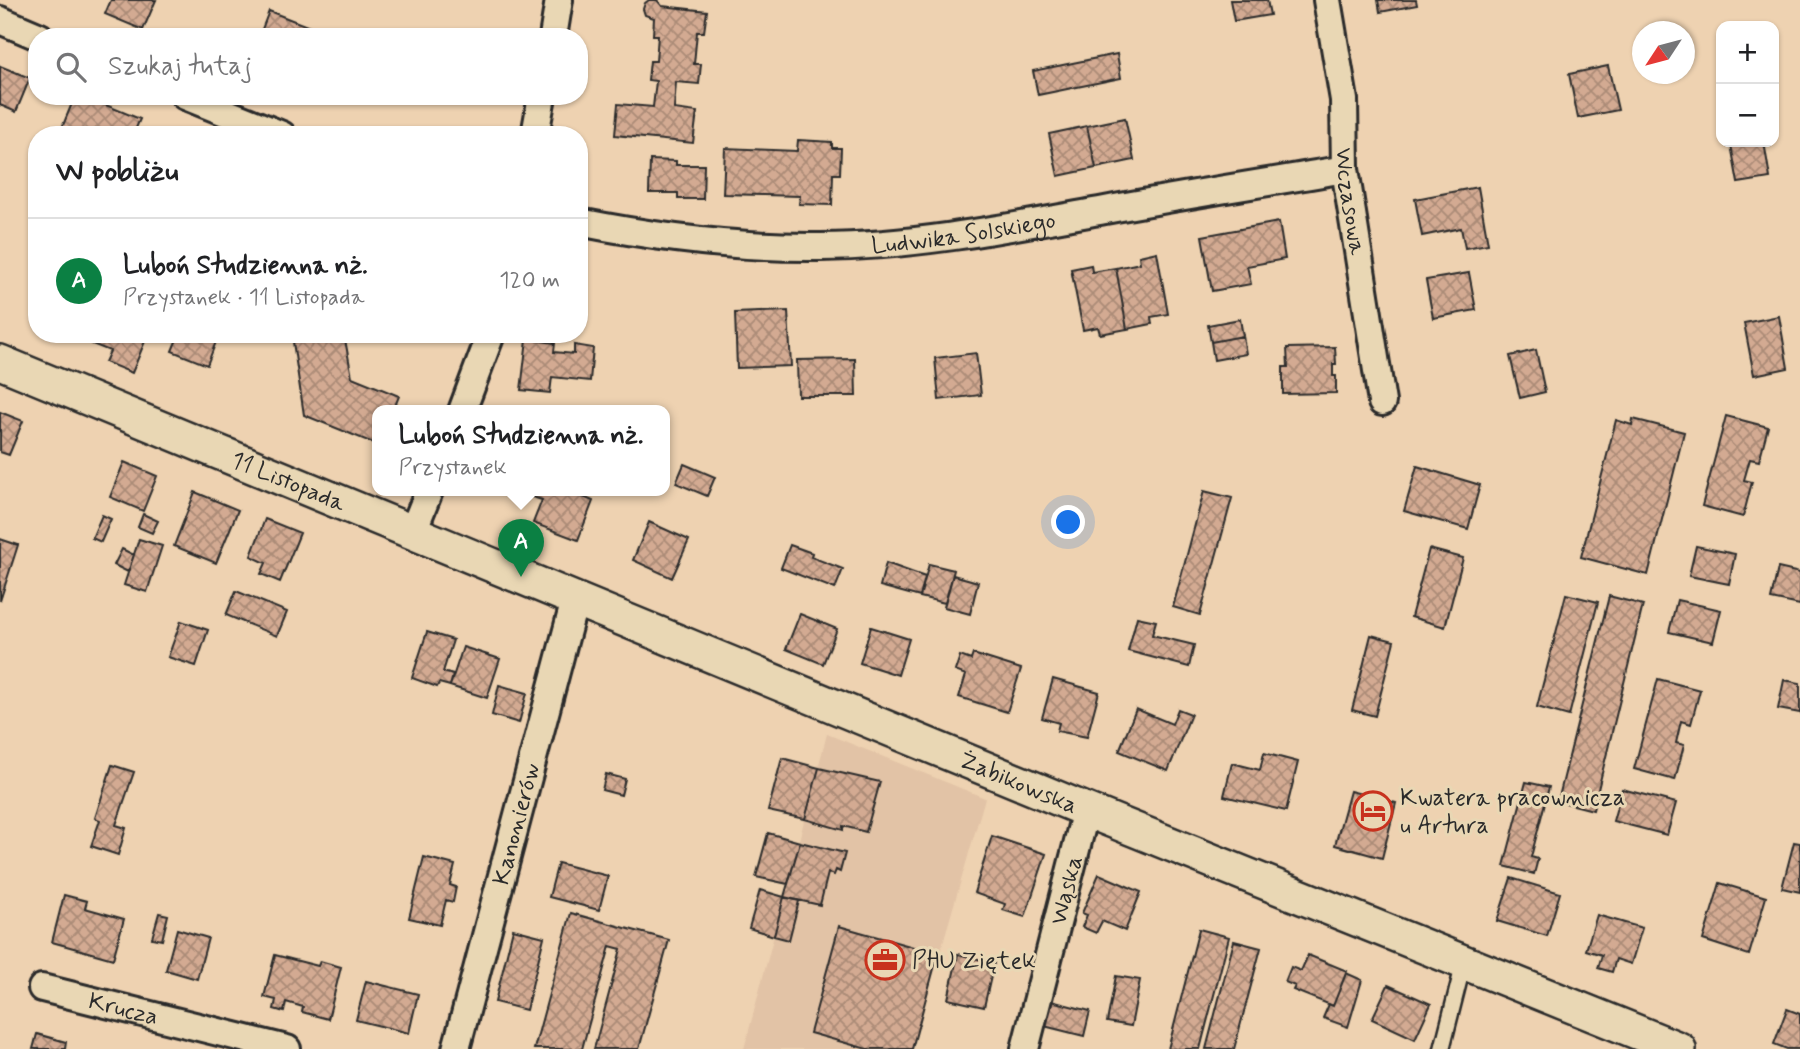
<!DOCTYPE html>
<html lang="pl">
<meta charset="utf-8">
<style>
:root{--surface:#fff;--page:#f2f2f2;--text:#202124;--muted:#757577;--line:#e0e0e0;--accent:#0b8043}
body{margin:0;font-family:Mynerve,sans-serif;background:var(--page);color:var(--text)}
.controls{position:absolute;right:21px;top:21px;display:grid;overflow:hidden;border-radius:14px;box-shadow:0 2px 5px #0004}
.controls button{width:63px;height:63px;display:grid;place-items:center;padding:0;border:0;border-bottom:2px solid var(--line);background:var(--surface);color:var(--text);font:35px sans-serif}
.compass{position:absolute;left:1632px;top:21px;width:63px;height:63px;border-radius:50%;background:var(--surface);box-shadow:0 2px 5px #0004;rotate:234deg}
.you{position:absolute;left:1069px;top:523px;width:24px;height:24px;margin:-18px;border:5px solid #fff;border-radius:50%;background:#1a73e8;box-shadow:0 0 0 10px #1a73e833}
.badge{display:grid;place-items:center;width:46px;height:46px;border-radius:50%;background:var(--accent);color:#fff;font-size:23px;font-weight:700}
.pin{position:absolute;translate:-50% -58px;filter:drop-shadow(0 2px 4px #0008)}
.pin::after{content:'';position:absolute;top:37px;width:24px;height:21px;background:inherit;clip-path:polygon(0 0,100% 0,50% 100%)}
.popup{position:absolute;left:372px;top:405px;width:298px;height:91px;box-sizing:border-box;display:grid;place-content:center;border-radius:14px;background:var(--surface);filter:drop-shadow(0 2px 5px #0005);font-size:23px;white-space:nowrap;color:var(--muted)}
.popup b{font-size:26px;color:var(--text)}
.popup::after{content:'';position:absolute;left:50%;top:100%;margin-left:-14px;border:14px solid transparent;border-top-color:var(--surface)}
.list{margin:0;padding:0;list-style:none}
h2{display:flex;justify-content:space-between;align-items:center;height:91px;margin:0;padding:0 28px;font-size:30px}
h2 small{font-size:23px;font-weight:400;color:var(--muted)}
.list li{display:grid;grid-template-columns:46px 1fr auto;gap:21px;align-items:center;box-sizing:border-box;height:126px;padding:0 28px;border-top:2px solid var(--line)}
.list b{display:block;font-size:26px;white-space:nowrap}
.list p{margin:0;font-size:23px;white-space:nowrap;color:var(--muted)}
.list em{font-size:23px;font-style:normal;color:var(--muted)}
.icon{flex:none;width:38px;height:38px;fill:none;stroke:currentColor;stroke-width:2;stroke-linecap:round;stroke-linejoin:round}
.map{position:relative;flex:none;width:1800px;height:1049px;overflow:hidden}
.search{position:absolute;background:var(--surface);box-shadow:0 2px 5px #0004;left:28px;top:28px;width:560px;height:77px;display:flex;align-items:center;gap:18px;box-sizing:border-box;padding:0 24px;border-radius:28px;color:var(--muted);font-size:26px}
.panel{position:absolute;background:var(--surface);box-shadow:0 2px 5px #0004;left:28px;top:126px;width:560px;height:217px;border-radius:28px}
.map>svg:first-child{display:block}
.built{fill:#e2c3a6}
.building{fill:url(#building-cross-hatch);stroke:#2b2b2b;stroke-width:2}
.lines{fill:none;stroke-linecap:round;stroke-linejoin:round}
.service-casing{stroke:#2b2b2b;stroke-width:19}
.minor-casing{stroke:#2b2b2b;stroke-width:32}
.tertiary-casing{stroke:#2b2b2b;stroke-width:38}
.service{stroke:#e9d7b4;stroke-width:14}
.minor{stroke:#e9d7b4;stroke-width:26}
.tertiary{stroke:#e9d7b4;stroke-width:33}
.labels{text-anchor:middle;stroke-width:6;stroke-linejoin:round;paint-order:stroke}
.street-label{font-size:24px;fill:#2b2b2b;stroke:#e9d7b4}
.poi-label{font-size:24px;fill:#2b2b2b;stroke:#e9d7b4;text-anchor:start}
</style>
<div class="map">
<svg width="1800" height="1049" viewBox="0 0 1800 1049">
<defs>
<pattern id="building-cross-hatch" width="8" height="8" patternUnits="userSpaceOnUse" patternTransform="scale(1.75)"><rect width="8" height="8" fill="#d3aa92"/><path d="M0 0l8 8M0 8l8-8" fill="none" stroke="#ab8b77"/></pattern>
</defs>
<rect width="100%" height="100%" fill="#eed2b1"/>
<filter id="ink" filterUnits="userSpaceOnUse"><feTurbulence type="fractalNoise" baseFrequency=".0143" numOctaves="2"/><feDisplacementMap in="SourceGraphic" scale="14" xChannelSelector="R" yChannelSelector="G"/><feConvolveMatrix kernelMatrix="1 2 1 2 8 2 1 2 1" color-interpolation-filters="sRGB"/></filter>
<g filter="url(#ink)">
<!-- built -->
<path class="built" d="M827 734 985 798 912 1049H744Z"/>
<!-- building -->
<path class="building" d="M111 0H156L143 30 105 14Z
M649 0H657L662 6 707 11 704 32H697L694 64H701L699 84 676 82 674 109 697 112 693 143 615 135 618 104 653 107 656 81 648 80 650 61H656L658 35H653L654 18 645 15 643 9 645 3Z
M1230 0H1267L1270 15 1234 21Z
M1378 0H1416L1417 5 1380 12Z
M269 11 333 36 332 37H259Z
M1117 54 1121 78 1038 95 1033 71Z
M0 66 30 78 16 112 0 105Z
M1608 66 1618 110 1578 118 1569 74Z
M75 96H84L140 119 133 135H59Z
M1125 118 1134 160 1096 168 1087 126Z
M1087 126 1096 168 1058 176 1049 134Z
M798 140 832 142V148H841L840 174H833L832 205 799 204 800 196 723 194 725 148 797 151Z
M1751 142H1764L1770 178 1738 183 1731 145Z
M650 160 676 161V165H704L703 199H678V193H649Z
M1478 187 1488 244 1465 248 1461 228 1422 236 1415 199Z
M1279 222 1285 259 1247 266 1251 284 1212 291 1202 236Z
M1157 252 1168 314 1151 317 1152 324 1127 329 1116 268 1140 263 1139 256Z
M1091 265 1092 272 1116 268 1127 329 1100 334 1098 327 1083 330 1071 269Z
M1469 273 1476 310 1433 318 1426 280Z
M788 311 791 366 737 368 735 313Z
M1779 316 1788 368 1754 375 1744 323Z
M1240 319 1243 336 1211 342 1208 325Z
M96 334H148L132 373 105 362 110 351 92 344Z
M179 334H219L207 365 172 351Z
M344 334 352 377 399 396 393 411H378V445L304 415 293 342Z
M1243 336 1246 354 1214 360 1211 342Z
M527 339 555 343 554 352 574 354V345L593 348 590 381 552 377 550 393 521 390Z
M1335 347 1336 364H1333V376H1336V393L1283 394V367H1288L1287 348Z
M1536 350 1545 392 1520 398 1510 356Z
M976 353 981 395 939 400 935 358Z
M855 359 856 396H798L797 360Z
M0 412 23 421 9 455 0 452Z
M1726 416 1768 427 1759 461 1750 459 1744 480 1752 482 1743 517 1702 506Z
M1633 419 1684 432 1648 575 1581 557 1616 420 1632 425Z
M124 462 157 476 143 511 110 497Z
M684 464 715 477 707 496 676 483Z
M1417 466 1480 485 1468 529 1404 511Z
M531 491H569L593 501 578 540 533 523 542 500 529 496Z
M1204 491 1232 498 1200 615 1173 607Z
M195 492 238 510 216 563 174 546Z
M143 514 158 521 152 533 138 527Z
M102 515 111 519 101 542 92 538Z
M265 519 300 533 280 582 261 574 266 563 251 556Z
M649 522 689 540 672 578 633 560Z
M0 539 18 545 0 601Z
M139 539 162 546 147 592 124 585Z
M790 545 812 553 811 557 843 569 835 589 781 568Z
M1696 546 1735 554 1729 584 1689 576Z
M122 549 134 555 128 572 114 565Z
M1429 549 1463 558 1445 627 1411 617Z
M886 563 925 577 920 597 880 586Z
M929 564 954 570 945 603 920 597Z
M1778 568 1800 573V605L1771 599Z
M953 575 978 582 970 614 944 607Z
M236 591 287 612 277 636 226 615Z
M1566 594 1598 602 1569 716 1537 707Z
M1609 596 1643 605 1593 810 1558 801Z
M1677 600 1721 610 1713 642 1669 632Z
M800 614 837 629 823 664 786 649Z
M1137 617 1156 621 1152 635 1194 645 1189 667 1128 651Z
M181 621 208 630 196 666 168 657Z
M871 627 909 639 898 675 860 663Z
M427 632 453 640 443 672 453 675 450 686 439 683 437 687 412 678Z
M1371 635 1394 641 1375 716 1352 710Z
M463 647 500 659 487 698 450 686Z
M973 654 1021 669 1007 712 959 697 966 675 955 671 960 656 971 660Z
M1053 679 1099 692 1087 737 1057 731 1059 723 1042 718Z
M1658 679 1700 690 1691 724 1681 721 1676 743 1684 745 1675 780 1634 769Z
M1784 680 1800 683V713L1778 709Z
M499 685 527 693 519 723 492 715Z
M1136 709 1172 724 1178 709 1191 714 1168 771 1119 751Z
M1264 753 1298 762 1286 811 1224 796 1232 763 1260 770Z
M782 758 819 768 805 819 768 811Z
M112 765 134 772 116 825 126 828 118 855 91 846 100 820 95 818Z
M819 768 880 782 866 832 843 826V830L805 819Z
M606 774 625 779 621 795 602 790Z
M1526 782 1549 787 1531 857 1538 859 1534 874 1504 866Z
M1622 789 1676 803 1667 835 1613 821Z
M1350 791 1396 803 1382 858 1335 845Z
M768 833 800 842 788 884 756 877Z
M992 836 1046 854 1025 917 1003 910 1005 904 974 893Z
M800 842 845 853 840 872 836 870 834 875 828 873 820 905 784 897Z
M1794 842 1800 843V892L1782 888Z
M424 857 455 865 450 885 456 887 453 902 446 900 440 925 409 918Z
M558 863 608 876 599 910 549 897Z
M1099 874 1141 892 1125 931 1102 921 1096 933 1082 927 1087 915 1082 913Z
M1511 878 1560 893 1547 936 1497 921Z
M1720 883 1766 897 1749 955 1703 940Z
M760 890 784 897 774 936 749 928Z
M64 895 87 901 85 908 124 919 113 959 52 942Z
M784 897 799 901 789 940 774 936Z
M159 913 168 915 162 940 152 938Z
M571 913 669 940 639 1049H594L621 949 610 946 582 1049H534Z
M1597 915 1642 928 1631 964 1616 959 1612 972 1598 968 1602 955 1586 950Z
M839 926 938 954 912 1049H867L810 1033Z
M177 929 208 938 197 979 166 970Z
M513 929 544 937 526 1010 495 1002Z
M1199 929 1229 937 1200 1049H1168Z
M1234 941 1261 948 1234 1049H1206Z
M958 954 994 963 984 1007 948 999Z
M275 955 318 966 320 961 341 967 328 1019 302 1012 303 1007 286 1002 284 1012 274 1009 276 1000 264 997Z
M1308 955 1347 971 1333 1006 1293 990 1295 986 1285 982 1291 967 1301 971Z
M1346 973 1362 980 1348 1027 1323 1018 1329 1004 1333 1006Z
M1116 976 1140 980 1131 1026 1107 1022Z
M366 981 418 994 409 1033 356 1020Z
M1388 985 1431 1004 1415 1039 1372 1019Z
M1051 1001 1090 1011 1084 1036 1044 1026Z
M1787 1009 1800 1014V1049H1787L1774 1044Z
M37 1034 66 1042 65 1049H33Z"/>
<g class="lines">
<!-- service casing -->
<g class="service-casing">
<path id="service" d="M1442 1049 1464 962"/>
</g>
<!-- minor casing -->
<g class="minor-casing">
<g id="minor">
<path id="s1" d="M1327 0 1344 100 1345 169 1382 402"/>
<path d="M0 20 40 37"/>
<path d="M553 37 559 0"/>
<path d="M185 96 282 135"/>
<path d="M535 135 542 96"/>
<path id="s2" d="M579 222C659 238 740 248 821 247 917 246 1011 227 1105 210 1185 195 1265 183 1345 169"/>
<path d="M462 411 491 334"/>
<path d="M413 531 429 491"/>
<path id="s3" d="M42 988 287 1049"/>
<path id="s4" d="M456 1049 575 600"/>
<path id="s5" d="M1025 1049 1086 810"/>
</g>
</g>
<!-- tertiary casing -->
<g class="tertiary-casing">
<g id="tertiary">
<path id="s6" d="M0 362 1086 810 1679 1049"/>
</g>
</g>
<!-- service -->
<use href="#service" class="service"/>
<!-- minor -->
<use href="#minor" class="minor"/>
<!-- tertiary -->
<use href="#tertiary" class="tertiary"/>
</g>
</g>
<!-- icons -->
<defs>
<g id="hotel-ring" transform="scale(2.0125)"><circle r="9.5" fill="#e9d7b4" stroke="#c8321e" stroke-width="1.5"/><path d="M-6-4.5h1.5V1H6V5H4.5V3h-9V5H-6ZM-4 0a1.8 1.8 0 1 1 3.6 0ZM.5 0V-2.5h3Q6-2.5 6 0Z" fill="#c8321e"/></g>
<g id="office-ring" transform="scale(2.0125)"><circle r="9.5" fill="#e9d7b4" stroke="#c8321e" stroke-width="1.5"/><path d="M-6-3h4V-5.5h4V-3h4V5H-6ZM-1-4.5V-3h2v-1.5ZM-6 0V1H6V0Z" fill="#c8321e"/></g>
</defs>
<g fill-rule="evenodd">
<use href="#hotel-ring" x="1373" y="811"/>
<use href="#office-ring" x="885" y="960"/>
</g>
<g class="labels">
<!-- street labels -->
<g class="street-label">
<text dy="8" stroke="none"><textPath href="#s1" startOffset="203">Wczasowa</textPath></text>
<text dy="8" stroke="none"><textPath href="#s2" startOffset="387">Ludwika Solskiego</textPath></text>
<text dy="8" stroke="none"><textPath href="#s6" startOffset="312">11 Listopada</textPath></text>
<text dy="8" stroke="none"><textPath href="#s6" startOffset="1102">Żabikowska</textPath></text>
<text dy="8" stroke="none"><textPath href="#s4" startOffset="233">Kanonierów</textPath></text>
<text dy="8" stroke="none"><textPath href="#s5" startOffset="164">Wąska</textPath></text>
<text dy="8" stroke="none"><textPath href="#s3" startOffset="84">Krucza</textPath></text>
</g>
<!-- poi labels -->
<g class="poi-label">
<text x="1400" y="805">Kwatera pracownicza<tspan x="1400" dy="28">u Artura</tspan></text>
<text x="912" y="968">PHU Ziętek</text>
</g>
</g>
</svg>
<div class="controls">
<button>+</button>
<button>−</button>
</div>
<svg class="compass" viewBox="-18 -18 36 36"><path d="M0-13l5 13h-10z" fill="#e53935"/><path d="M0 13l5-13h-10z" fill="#757577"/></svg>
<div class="you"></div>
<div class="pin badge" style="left:521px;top:577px">A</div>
<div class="popup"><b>Luboń Studzienna nż.</b>Przystanek</div>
<div class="search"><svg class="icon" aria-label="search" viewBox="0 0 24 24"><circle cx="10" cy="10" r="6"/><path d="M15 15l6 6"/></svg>Szukaj tutaj</div>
<section class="panel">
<h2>W pobliżu<small></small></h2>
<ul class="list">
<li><span class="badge">A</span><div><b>Luboń Studzienna nż.</b><p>Przystanek · 11 Listopada</p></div><em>120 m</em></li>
</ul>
</section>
</div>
